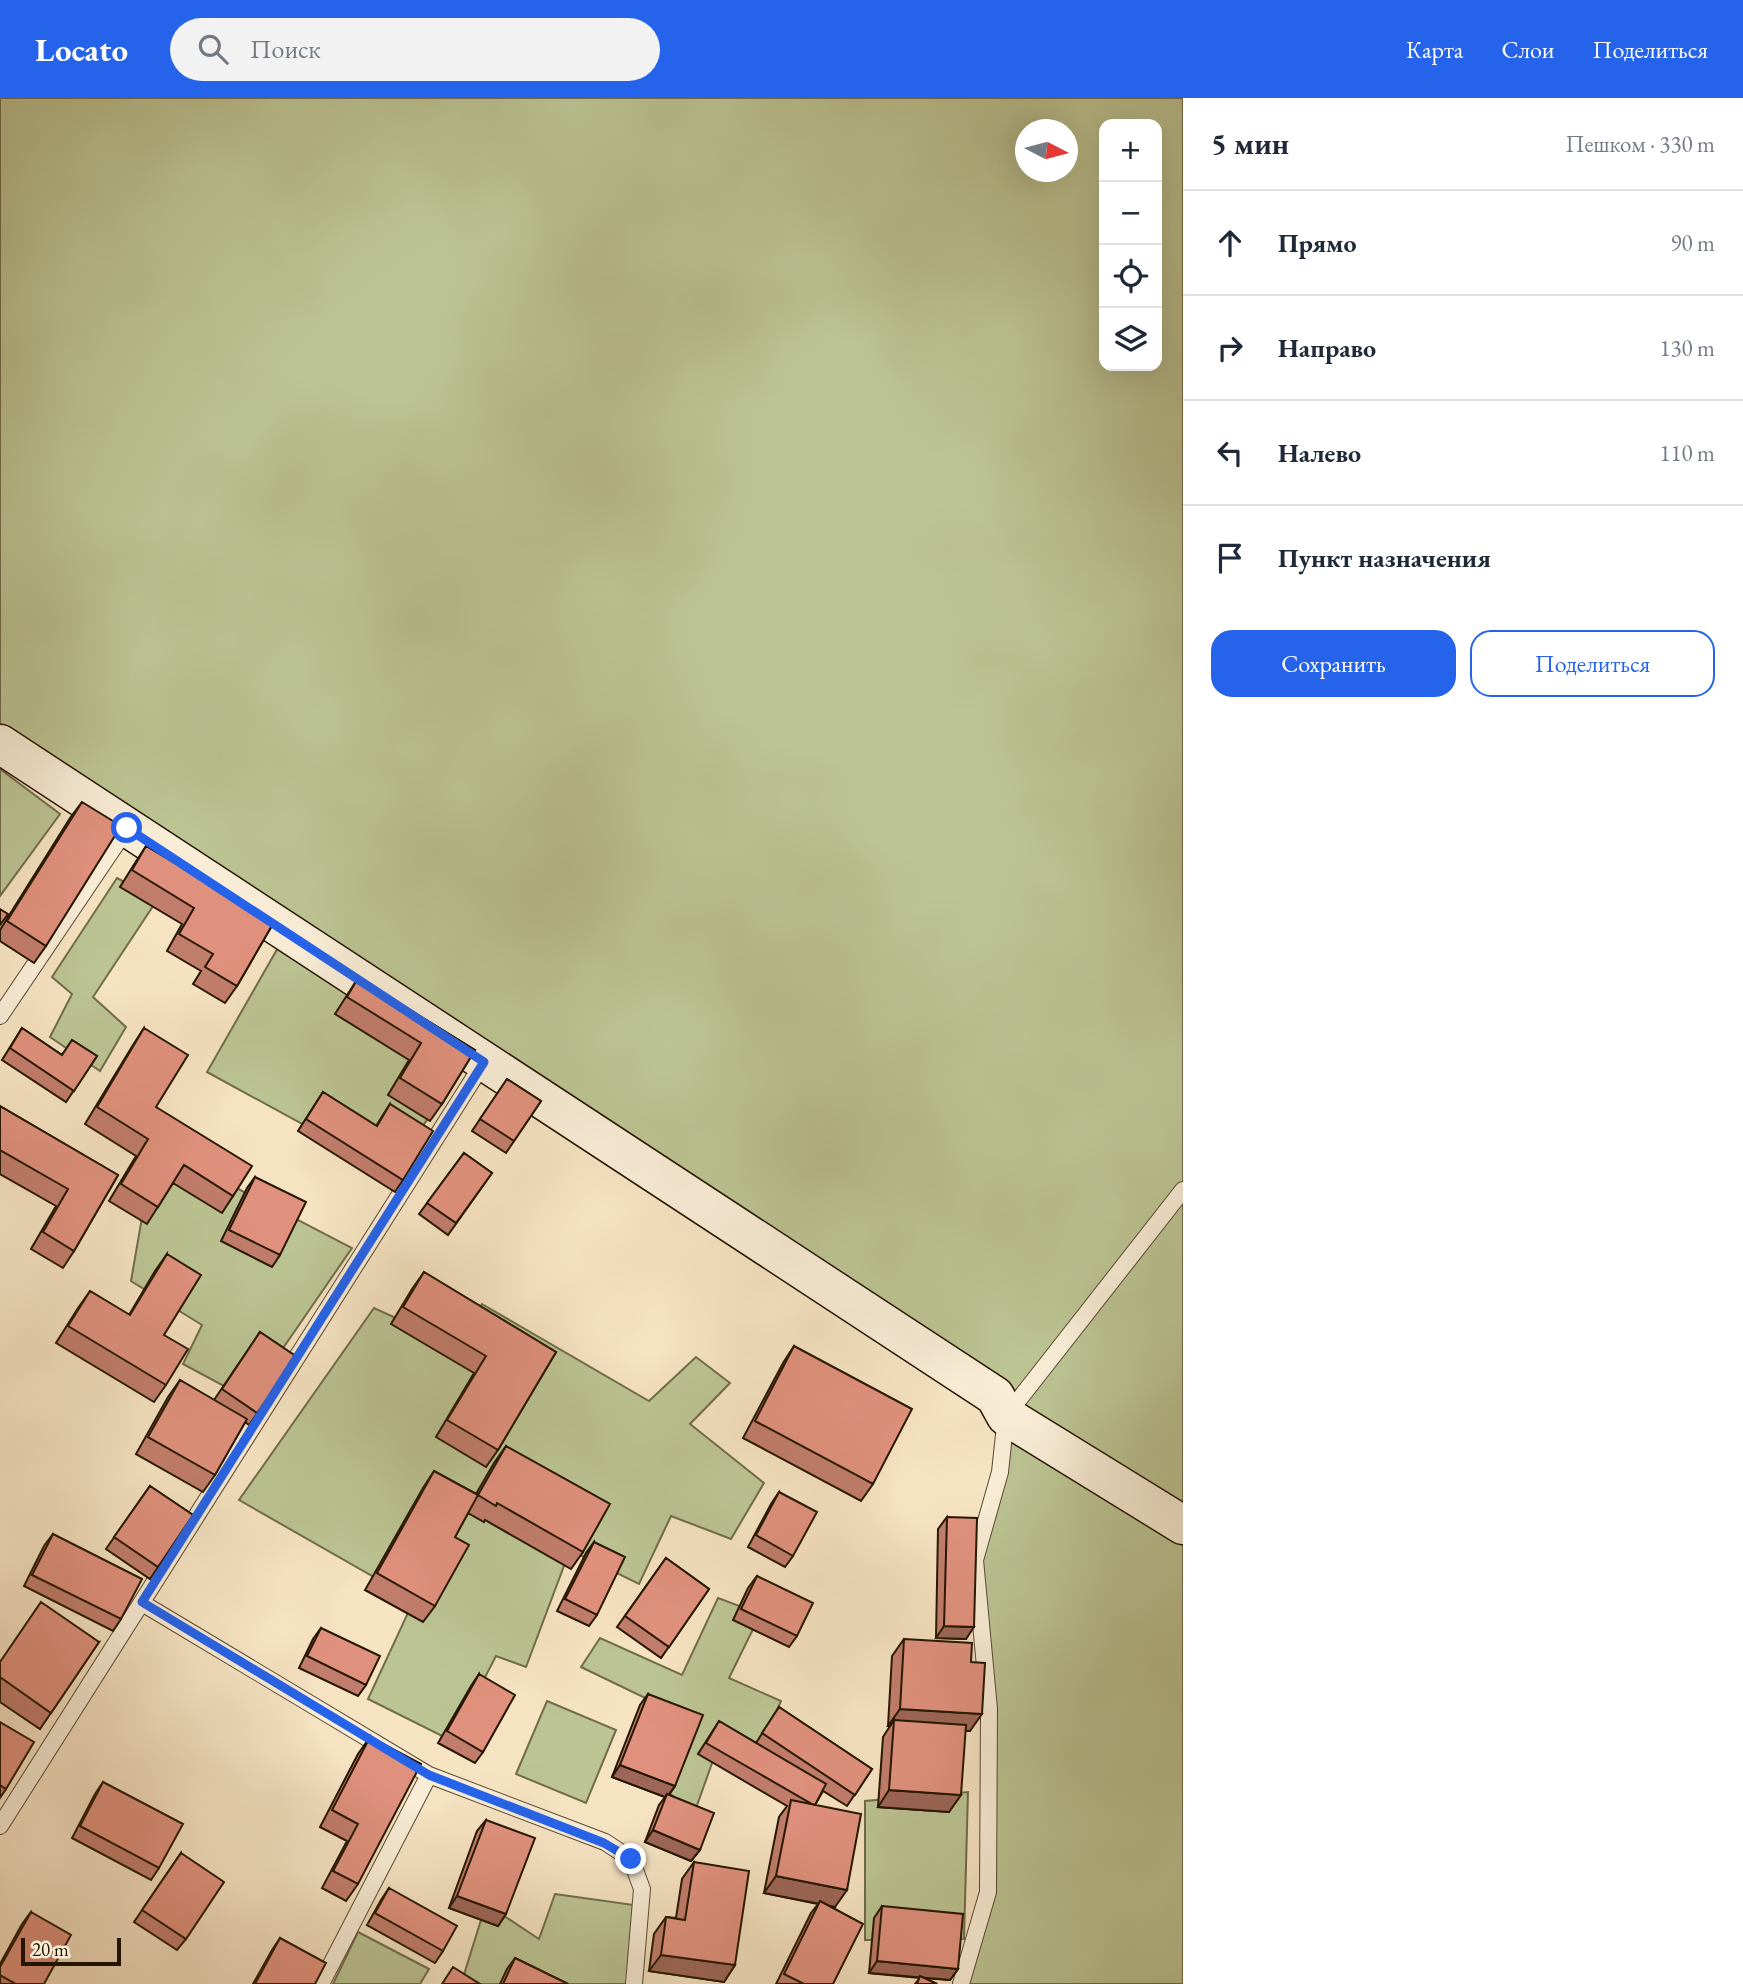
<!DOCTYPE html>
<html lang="ru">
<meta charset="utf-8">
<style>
:root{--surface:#fff;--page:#f2f2f3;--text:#1f2937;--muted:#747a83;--line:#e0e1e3;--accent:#2563eb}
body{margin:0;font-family:"EB Garamond",serif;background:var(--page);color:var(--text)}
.controls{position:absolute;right:21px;top:21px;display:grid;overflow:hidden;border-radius:14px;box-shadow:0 7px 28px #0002}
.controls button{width:63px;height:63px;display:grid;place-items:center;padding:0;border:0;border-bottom:2px solid var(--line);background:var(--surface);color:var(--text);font:35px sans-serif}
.compass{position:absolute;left:1015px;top:21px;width:63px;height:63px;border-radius:50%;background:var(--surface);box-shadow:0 7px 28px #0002;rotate:96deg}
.scale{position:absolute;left:21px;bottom:18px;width:100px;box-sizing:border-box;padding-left:7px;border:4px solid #251500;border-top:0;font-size:19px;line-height:24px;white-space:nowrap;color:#251500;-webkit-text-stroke:5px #f9edd7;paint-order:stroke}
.stop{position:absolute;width:21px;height:21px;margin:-16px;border:5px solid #2563eb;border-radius:50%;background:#fff}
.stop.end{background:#2563eb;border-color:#fff;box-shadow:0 2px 7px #0008}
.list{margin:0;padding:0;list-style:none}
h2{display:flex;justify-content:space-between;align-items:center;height:91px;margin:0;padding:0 28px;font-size:30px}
h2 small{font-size:23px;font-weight:400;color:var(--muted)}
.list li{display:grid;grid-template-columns:46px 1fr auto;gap:21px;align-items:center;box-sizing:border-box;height:105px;padding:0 28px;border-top:2px solid var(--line)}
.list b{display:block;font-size:26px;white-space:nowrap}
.list em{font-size:23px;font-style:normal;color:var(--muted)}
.actions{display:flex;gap:14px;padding:21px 28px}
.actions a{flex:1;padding:16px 0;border:2px solid var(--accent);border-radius:21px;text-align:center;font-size:24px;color:var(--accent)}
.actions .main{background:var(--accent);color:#fff}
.icon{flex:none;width:38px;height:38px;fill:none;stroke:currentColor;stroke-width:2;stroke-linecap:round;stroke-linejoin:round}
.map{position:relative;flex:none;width:1183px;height:1886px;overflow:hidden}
header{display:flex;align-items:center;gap:42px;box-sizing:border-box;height:98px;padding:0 35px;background:var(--accent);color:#fff}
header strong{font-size:33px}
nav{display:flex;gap:38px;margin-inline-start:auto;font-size:24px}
.search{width:490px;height:63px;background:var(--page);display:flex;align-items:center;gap:18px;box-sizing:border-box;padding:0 24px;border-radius:38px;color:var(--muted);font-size:26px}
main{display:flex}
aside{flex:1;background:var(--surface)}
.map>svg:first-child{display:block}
.green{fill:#bcc493;stroke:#706c4a;stroke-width:2;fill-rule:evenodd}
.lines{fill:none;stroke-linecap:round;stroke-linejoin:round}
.lane-casing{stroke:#594830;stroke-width:18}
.secondary-casing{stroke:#251500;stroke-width:41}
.lane{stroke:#f9edd7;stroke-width:16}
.secondary{stroke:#f9edd7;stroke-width:38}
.wall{fill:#c17d6c;stroke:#251500;stroke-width:2}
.shaded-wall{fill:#9d6658;stroke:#251500;stroke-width:2}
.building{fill:#e0917d;stroke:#251500;stroke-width:2}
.route{stroke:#2563eb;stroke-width:9}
</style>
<header>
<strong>Locato</strong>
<div class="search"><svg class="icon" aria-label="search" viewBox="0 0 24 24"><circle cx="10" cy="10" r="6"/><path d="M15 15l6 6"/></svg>Поиск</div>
<nav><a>Карта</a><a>Слои</a><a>Поделиться</a></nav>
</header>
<main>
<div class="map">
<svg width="1183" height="1886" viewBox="0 0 1183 1886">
<rect width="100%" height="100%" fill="#f6e3c2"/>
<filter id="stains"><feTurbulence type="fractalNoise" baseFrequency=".00286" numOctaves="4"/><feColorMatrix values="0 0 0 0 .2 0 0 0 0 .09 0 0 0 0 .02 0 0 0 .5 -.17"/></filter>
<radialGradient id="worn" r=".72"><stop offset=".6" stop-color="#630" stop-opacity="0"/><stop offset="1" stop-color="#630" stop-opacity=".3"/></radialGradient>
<!-- green -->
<path class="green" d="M0 0H1183V1886H961L988 1794 975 1462 1018 1311 0 639ZM1104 26H1157V268H1104ZM1026 32H1068V74H1026Z
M0 671 60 716 0 798Z
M117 780 157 802 93 899 126 929 100 973 50 939 72 896 52 879Z
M279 848 469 963 390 1074 207 974Z
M188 1065 352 1150 248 1301 183 1266 202 1227 131 1183 146 1096Z
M482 1206 649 1303 696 1259 730 1285 690 1326 764 1385 731 1441 671 1418 639 1486 570 1452 526 1569 496 1558 452 1643 368 1601 414 1502 239 1402 374 1210 455 1247Z
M718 1500 766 1518 759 1519 729 1580 781 1603 752 1674 716 1654 695 1713 645 1679 664 1609 581 1569 600 1540 682 1577Z
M547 1603 616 1632 586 1705 516 1676Z
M968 1694 964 1841 865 1842V1703Z
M555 1796 648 1809 633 1886H461L486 1806 539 1841Z
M358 1834 429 1871 420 1886H333Z"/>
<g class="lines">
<!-- lane casing -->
<g class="lane-casing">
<path id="lane" d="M0 918 127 730
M142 1505 429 1677 605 1744 631 1761 642 1791 634 1886
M0 1728 484 964
M321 1886 429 1677
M961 1886 988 1794 989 1611 975 1462 1000 1374 1006 1318 1183 1092"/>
</g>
<!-- secondary casing -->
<g class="secondary-casing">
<path id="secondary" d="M0 646 995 1298 1006 1318 1183 1427"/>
</g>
<!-- lane -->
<use href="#lane" class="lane"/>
<!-- secondary -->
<use href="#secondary" class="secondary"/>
</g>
<!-- wall -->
<path class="wall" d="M82 704 46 848 34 865 0 843V832L70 720Z
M146 748 274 824 237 888 225 905 193 886 201 873 167 853 182 826 120 789 135 765Z
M358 880 475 952 442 1006 430 1023 388 997 409 962 335 916Z
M22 930 62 957 72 942 97 958 66 1004 2 962Z
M144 930 156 1009 233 1098 222 1115 173 1085 147 1126 109 1103 136 1058 85 1026 133 947Z
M507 981 541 1003 506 1055 472 1033Z
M323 994 376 1028 390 1006 403 1082 395 1094 298 1033Z
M0 1008 118 1077 74 1153 63 1170 31 1151 56 1108 0 1076Z
M464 1055 492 1075 448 1137 419 1116Z
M255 1079 280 1157 272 1169 221 1143 247 1090Z
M167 1156 164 1237 166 1287 154 1304 56 1245 78 1210 90 1193 129 1217 155 1173Z
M424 1174 556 1254 498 1352 486 1369 436 1339 474 1275 391 1226 412 1191Z
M260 1234 297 1259 249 1327 245 1324 215 1377 203 1394 136 1356 168 1299 180 1282 214 1302Z
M794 1248 873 1386 861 1403 743 1340 783 1265Z
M506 1348 583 1454 571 1471 485 1422 484 1424 468 1415 455 1439 435 1508 423 1524 365 1492 423 1390 434 1373 476 1396 494 1365Z
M150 1388 193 1417 150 1481 106 1451Z
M779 1394 793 1458 785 1469 748 1449 771 1406Z
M947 1419 966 1541 936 1540 938 1431Z
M53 1436 121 1521 113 1533 24 1488 44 1448Z
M594 1444 597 1517 589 1528 557 1513 586 1455Z
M666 1460 709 1491 661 1560 617 1529Z
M757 1478 797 1538 789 1549 733 1522 748 1490Z
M321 1530 366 1587 358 1598 299 1570 313 1541Z
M904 1541 971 1564 970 1633H965L949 1714 878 1709 883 1639 890 1628H888L892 1558Z
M99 1544 40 1631 0 1604V1563Z
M479 1576 483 1654 475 1665 438 1645 471 1588Z
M648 1596 675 1688 669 1697 700 1752 691 1763 645 1744 659 1707 665 1699 612 1679 640 1607Z
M779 1609 872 1671 847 1708 823 1693 815 1707 835 1809 827 1807 833 1886H776L811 1815 818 1806 764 1795 779 1719 787 1708 698 1656 719 1623 756 1645Z
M0 1624 6 1691 0 1700Z
M370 1639 358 1786 346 1803 322 1790 347 1743 320 1729 358 1656Z
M103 1684 159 1770 151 1782 72 1740 95 1696Z
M486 1722 506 1816 498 1828 449 1810 477 1733Z
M181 1755 186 1841 177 1852 134 1824Z
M694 1764 735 1867 724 1884 649 1873 654 1836 666 1819 676 1820 682 1781Z
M389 1790 443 1853 435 1865 367 1827 381 1802Z
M882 1808 958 1871 950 1882 924 1880 937 1886H915L920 1880 869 1875 874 1820Z
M31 1814 44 1886H0V1866L22 1826Z
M280 1840 315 1886H253L272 1852Z
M515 1860 568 1886H500L507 1871Z"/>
<!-- shaded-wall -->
<path class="shaded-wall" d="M944 1528 974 1529 966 1541 936 1540Z
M900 1611 982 1616 970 1633 894 1629V1622L890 1628H888Z
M620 1667 675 1688 666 1700 667 1696 665 1699 612 1679Z
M889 1692 961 1697 949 1714 878 1709Z
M653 1732 700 1752 691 1763 645 1744Z
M776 1778 847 1792 835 1809 764 1795Z
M457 1798 506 1816 498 1828 449 1810Z
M661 1857 735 1867 724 1884 649 1873Z
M877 1863 958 1871 950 1882 869 1875Z"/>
<!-- building -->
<path class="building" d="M82 704 121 728 46 848 7 823Z
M146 748 274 824 237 888 205 869 213 856 179 836 194 810 132 772Z
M0 811 8 816 0 827Z
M358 880 475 952 442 1006 400 980 421 945 347 899Z
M22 930 62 957 72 942 97 958 74 993 10 950Z
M144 930 188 957 156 1009 252 1068 233 1098 184 1067 158 1109 121 1086 148 1041 97 1009Z
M507 981 541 1003 514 1043 480 1021Z
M323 994 377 1028 390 1006 433 1033 403 1082 306 1021Z
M0 1008 118 1077 74 1153 43 1134 68 1091 0 1052Z
M464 1055 492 1075 456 1125 427 1105Z
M255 1079 306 1104 280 1157 229 1132Z
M167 1156 201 1177 164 1237 188 1251 166 1287 68 1228 90 1193 130 1217Z
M424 1174 556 1254 498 1352 447 1322 486 1258 403 1209Z
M260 1234 297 1259 257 1315 222 1291Z
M794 1248 912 1311 873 1386 755 1323Z
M180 1282 247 1321 215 1377 148 1339Z
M506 1348 610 1406 583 1454 497 1405 496 1408 478 1397Z
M434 1373 478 1397 455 1439 469 1447 435 1508 377 1475Z
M150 1388 193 1417 158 1469 114 1439Z
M779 1394 817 1414 793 1458 756 1437Z
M947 1419 977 1420 974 1529 944 1528Z
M53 1436 142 1481 121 1521 32 1477Z
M594 1444 625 1459 597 1517 565 1501Z
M666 1460 709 1491 669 1549 625 1518Z
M757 1478 813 1505 797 1538 741 1511Z
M41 1504 99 1544 51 1615 0 1579V1564Z
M321 1530 380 1558 366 1587 307 1558Z
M904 1541 972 1545 971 1564 985 1565 982 1616 900 1611Z
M479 1576 515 1597 483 1654 447 1633Z
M648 1596 703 1617 675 1688 620 1667Z
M779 1609 872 1671 855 1697 762 1635Z
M894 1622 966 1627 961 1697 889 1692Z
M719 1623 826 1686 815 1707 812 1706 706 1645Z
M0 1624 34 1644 6 1691 0 1687Z
M370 1639 421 1666 358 1786 333 1773 358 1726 332 1712Z
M103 1684 183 1726 159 1770 80 1728Z
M667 1696 714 1715 700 1752 653 1732Z
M791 1702 861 1716 847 1792 776 1778Z
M486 1722 535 1740 506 1816 457 1798Z
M181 1755 224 1784 186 1841 142 1812Z
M694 1764 749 1773 735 1867 661 1857 666 1819 685 1822Z
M389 1790 457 1828 443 1853 375 1815Z
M820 1803 863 1826 833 1886H804L784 1876Z
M882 1808 963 1816 958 1871 877 1863Z
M31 1814 71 1837 44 1886H16L0 1877V1869Z
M280 1840 326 1865 315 1886H255Z
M515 1860 568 1886H503Z
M453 1869 480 1886H442Z
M920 1878 937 1886H917Z"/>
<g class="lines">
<!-- route -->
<path class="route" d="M127 730 484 964 142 1504 429 1677 604 1745 631 1761"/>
</g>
<rect width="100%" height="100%" filter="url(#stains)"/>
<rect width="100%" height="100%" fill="url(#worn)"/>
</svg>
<div class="controls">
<button>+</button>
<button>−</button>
<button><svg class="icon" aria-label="locate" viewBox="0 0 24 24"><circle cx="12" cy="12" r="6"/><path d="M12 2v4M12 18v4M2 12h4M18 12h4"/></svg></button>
<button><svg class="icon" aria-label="layers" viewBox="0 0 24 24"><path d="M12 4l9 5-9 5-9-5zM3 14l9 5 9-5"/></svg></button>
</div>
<svg class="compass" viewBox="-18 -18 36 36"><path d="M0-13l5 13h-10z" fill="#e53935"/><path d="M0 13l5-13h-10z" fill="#747a83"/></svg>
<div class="scale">20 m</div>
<div class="stop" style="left:127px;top:730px"></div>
<div class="stop end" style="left:631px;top:1761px"></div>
</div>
<aside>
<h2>5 мин<small>Пешком · 330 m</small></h2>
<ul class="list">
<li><svg class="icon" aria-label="ahead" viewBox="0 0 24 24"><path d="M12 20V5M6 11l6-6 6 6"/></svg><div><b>Прямо</b></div><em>90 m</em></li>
<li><svg class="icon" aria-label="right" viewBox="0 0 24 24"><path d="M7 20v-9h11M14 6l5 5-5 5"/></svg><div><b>Направо</b></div><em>130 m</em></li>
<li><svg class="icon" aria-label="left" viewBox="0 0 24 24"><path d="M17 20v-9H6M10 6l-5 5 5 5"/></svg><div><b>Налево</b></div><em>110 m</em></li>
<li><svg class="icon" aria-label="arrive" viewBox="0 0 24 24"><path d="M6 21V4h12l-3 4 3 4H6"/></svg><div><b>Пункт назначения</b></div></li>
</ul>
<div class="actions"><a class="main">Сохранить</a><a>Поделиться</a></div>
</aside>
</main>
